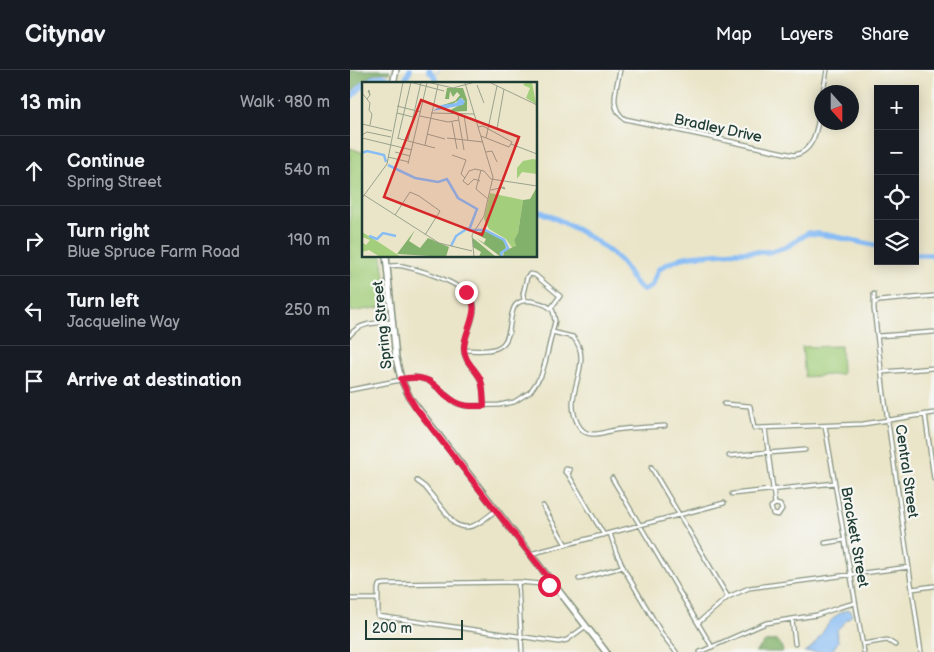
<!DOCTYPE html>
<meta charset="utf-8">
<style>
:root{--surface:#171b24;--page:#242831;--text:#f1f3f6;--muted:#9ea1a6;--line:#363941}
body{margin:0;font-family:"Balsamiq Sans",sans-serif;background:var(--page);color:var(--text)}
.controls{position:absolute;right:15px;top:15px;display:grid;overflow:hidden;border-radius:0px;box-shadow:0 2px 12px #0003}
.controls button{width:45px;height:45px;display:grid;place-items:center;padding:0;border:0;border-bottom:1px solid var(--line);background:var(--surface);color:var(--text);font:25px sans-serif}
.compass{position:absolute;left:464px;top:15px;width:45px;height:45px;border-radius:50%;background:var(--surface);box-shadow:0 2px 12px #0003;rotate:159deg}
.scale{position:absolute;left:15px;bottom:12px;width:98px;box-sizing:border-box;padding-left:5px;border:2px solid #1f3d34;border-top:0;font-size:14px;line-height:18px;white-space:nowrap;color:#1f3d34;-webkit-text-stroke:4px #f6f6f2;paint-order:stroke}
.stop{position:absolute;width:15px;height:15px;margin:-11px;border:4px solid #e11d48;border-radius:50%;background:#fff}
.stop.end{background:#e11d48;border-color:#fff;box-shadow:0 1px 5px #0008}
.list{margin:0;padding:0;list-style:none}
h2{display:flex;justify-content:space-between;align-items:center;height:65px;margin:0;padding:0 20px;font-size:21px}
h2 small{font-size:16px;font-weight:400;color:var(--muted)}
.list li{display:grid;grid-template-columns:32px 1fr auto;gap:15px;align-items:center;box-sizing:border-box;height:70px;padding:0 20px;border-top:1px solid var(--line)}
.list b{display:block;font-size:19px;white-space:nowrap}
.list p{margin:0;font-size:16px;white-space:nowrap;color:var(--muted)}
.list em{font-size:16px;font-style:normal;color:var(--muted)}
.icon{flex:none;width:28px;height:28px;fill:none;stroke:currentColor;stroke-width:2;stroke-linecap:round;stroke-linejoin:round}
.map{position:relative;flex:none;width:584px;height:582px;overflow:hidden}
header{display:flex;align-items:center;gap:30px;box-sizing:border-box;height:70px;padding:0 25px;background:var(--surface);border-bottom:1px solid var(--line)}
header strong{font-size:24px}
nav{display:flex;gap:28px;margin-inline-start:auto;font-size:18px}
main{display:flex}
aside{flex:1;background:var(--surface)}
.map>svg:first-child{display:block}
.green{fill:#a3ce7b;stroke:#618658}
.forest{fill:#82b16b;stroke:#507750}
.water{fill:#87bcf5;stroke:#537c94}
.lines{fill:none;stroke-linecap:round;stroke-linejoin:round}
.stream{stroke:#87bcf5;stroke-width:1}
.river{stroke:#87bcf5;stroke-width:5.5}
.street-casing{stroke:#84917e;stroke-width:5.5}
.primary-casing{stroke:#84917e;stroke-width:8}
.street{stroke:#fff;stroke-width:3}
.primary{stroke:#fff;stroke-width:5}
.route{stroke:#e11d48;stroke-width:6}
.labels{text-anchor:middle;stroke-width:4.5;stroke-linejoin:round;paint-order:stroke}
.street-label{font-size:15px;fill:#1f3d34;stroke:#f6f6f2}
.inset-river{fill:none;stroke:#87bcf5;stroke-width:2.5}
.inset-road{fill:none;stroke:#99a28d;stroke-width:1}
.view{fill:#d62828;fill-opacity:0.15;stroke:#d62828;stroke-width:2.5}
.inset-edge{fill:none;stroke:#1f3d34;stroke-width:2.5}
</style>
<header>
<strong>Citynav</strong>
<nav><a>Map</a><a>Layers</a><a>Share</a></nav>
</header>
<main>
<aside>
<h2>13 min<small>Walk · 980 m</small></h2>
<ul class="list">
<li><svg class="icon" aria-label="ahead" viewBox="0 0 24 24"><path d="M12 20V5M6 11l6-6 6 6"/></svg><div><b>Continue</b><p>Spring Street</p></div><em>540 m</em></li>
<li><svg class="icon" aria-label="right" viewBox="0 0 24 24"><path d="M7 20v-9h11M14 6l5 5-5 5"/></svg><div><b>Turn right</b><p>Blue Spruce Farm Road</p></div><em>190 m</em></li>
<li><svg class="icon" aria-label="left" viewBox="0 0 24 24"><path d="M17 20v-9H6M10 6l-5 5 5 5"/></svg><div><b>Turn left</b><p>Jacqueline Way</p></div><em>250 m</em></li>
<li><svg class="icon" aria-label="arrive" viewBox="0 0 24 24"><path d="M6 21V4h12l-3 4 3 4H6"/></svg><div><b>Arrive at destination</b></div></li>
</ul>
</aside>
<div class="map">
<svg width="584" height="582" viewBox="0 0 584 582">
<rect width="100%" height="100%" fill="#f6f6f2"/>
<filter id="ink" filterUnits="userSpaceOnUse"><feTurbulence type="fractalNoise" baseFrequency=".02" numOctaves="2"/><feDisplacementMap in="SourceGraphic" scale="10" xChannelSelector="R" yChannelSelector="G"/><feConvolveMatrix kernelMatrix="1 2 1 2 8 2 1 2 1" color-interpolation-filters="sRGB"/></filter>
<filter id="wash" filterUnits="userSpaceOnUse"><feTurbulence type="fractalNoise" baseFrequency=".0096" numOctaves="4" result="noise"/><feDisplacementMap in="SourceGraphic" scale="20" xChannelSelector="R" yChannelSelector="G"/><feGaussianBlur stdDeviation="1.12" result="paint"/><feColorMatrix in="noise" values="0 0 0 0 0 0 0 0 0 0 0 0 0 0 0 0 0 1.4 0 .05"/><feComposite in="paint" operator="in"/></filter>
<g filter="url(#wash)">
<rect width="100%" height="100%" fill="#eae5c8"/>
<!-- green -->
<path class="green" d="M0 78 14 83V186H32L39 236 0 242Z
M491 276 492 304 455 307 452 277Z"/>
<!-- forest -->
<path class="forest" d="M0 0H40L39 3C22 0 12 12 0 23Z
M427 570 430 573 433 581 432 582H405L415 572Z"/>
<!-- water -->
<path class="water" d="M497 540 501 541 502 545 487 560 488 572 481 582H454C471 576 474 547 497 540Z"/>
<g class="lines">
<!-- stream -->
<path class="stream" d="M84 6 90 0"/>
<!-- river -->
<path class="river" d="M79 0 84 6 87 14
M14 14 23 8 33 6 47 14
M53 14 60 0
M0 28 14 14
M186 140C216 152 246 168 269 190 279 199 282 215 294 220L302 216 308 200 317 194 332 188 341 186 386 182H419L438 176 458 163 477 165 528 176
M565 185H584"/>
</g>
</g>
<g filter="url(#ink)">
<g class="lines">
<!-- street casing -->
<g class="street-casing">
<path id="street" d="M270 0C267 17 258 38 275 49L444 85C468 81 468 48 472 29
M473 22 477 0
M38 196C43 196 48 195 53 196 70 200 122 215 124 235 126 251 112 266 114 283 116 294 126 300 130 309 134 317 133 327 134 336
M524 224V239L534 324 571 582
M174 230 173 224 177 207 180 204 185 205 210 226 201 238
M525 233 529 231 584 226
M202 262 223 267C241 287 223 312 223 334 223 346 229 364 242 364 249 365 257 361 265 360 281 358 299 357 315 356
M0 265C10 252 28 253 42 252
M528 266 584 262
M532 302 584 298
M0 320 66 307 79 311 106 333 116 336 149 335 164 332 180 322 191 306 195 293 205 251 203 241C198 235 193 234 186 232 151 223 167 260 153 274 144 283 125 280 114 280
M374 334 400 336 404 358H407L513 354 584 343
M575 344 584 409
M475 356 514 582
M415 358 425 434 421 437 423 444 428 445 432 439 430 435 425 434
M418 383 455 380
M379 386 418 382
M301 397 378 527
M218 404 215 402 216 399 220 400 218 404 254 465
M262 408 362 577
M67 411 75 417 104 453C120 464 133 450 145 441
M382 424 485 413
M193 436 216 475
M260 463 266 482 275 501 312 564 326 582
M475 473 494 470
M180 484 374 433
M229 509 272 497
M168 512 172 582
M203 515 168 512 34 514 29 515 28 519V546L209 572 217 570 236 556
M562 519 584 516
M0 529H28
M442 549 445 574
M349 552 378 527 399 518 559 497
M513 574 537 570 545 575
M350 582 416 553 467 545 490 537 505 533"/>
</g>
<!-- primary casing -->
<g class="primary-casing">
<path id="primary" d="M43 14 46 0
M36 186 46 288 51 309 60 328 256 582"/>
</g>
<!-- street -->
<use href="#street" class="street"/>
<!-- primary -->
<use href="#primary" class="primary"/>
</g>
</g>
<g class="lines" filter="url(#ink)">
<!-- route -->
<path class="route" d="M116 222C134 237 114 260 114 278 114 291 124 297 130 308 134 316 133 327 134 336 126 336 118 337 110 334 84 324 89 302 51 309L60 328 66 338 204 515H199"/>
</g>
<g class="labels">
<!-- street labels -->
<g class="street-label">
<text transform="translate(368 58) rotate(12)" y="5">Bradley Drive</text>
<text transform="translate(32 255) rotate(-96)" y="5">Spring Street</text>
<text transform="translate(557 401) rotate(82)" y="5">Central Street</text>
<text transform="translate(505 467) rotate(80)" y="5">Brackett Street</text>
</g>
</g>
<!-- overview -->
<g transform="translate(12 12)">
<rect width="175" height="175" fill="#eae5c8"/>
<path d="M164 0H170L174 22 164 16 168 6 161 3ZM171 77 175 78V92L160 90 155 97V86L161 79ZM128 111 161 118 156 151 152 158 154 164 151 167 144 157 127 147 122 137ZM0 150 18 161 39 175H18L7 168 0 170V160L4 163 8 158 0 155Z" fill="#a3ce7b"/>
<path d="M85 6H101L105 18V29L85 30 103 20 100 16 89 23H81L93 19 98 13 95 10 91 15 88 9 87 17H83ZM175 105V175H141L142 169 154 164 152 158 156 151 161 118 168 117ZM53 148 47 159 58 166 66 156 87 165 84 175 35 172ZM124 149 141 158 144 165 139 175 114 156 122 161 124 157 112 151ZM111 156 134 175H117L119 170 111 165Z" fill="#82b16b"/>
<path d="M98 16 103 19 101 23 71 29 79 23 94 21Z" fill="#87bcf5"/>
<path class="inset-river" d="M0 71 5 69 22 73 24 80M26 83 53 96 76 100 85 97 96 116 115 127 107 148H123L142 158 146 166 139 171 140 175M7 154 15 157 21 151 34 154M89 164 94 154 106 146"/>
<path class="inset-road" d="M48 0 82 9M65 0 91 6 113 0M127 0 175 23M103 1 131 95 122 134 110 153 112 175M115 3 122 21M0 11 8 21 7 28M5 17 8 13 7 8 6 9 8 13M35 24 59 30M7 28 10 32 8 43M35 31 51 35M69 31 112 32M96 33 102 68M102 33 106 59M58 34 86 40 97 38M90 40 95 67M0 42 30 49M116 45 121 44 150 60 147 65 119 54M135 47 142 7M65 52 83 57M0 53 5 50 29 55M0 56 50 68M35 56 73 66M36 56 49 0M85 56 121 60M124 56 135 4M46 58 59 0M149 62 175 72M63 63 76 3M33 70 48 74M124 70 130 69 135 80M90 73 104 78 99 92 103 96M26 75 47 80M46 82 65 1M119 88 114 107 126 117M118 99 112 97 106 103 101 99 107 89 113 87 122 89 129 97 175 104M129 108 142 105 143 107 140 106M2 113 77 161 110 169M0 116 25 82 41 0M33 133 48 110 57 114 78 129 63 153"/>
<path class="view" d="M59 18 157 55 120 153 22 115Z"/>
<rect width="175" height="175" class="inset-edge"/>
</g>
</svg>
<div class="controls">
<button>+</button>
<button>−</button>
<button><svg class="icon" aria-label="locate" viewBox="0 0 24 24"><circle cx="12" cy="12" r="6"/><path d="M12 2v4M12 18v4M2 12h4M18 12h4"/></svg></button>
<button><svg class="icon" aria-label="layers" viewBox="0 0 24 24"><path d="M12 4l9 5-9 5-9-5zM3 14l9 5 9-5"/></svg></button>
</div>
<svg class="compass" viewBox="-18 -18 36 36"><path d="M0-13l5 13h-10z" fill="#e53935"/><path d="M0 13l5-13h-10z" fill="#9ea1a6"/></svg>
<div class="scale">200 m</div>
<div class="stop" style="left:199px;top:515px"></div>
<div class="stop end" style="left:116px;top:222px"></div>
</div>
</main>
